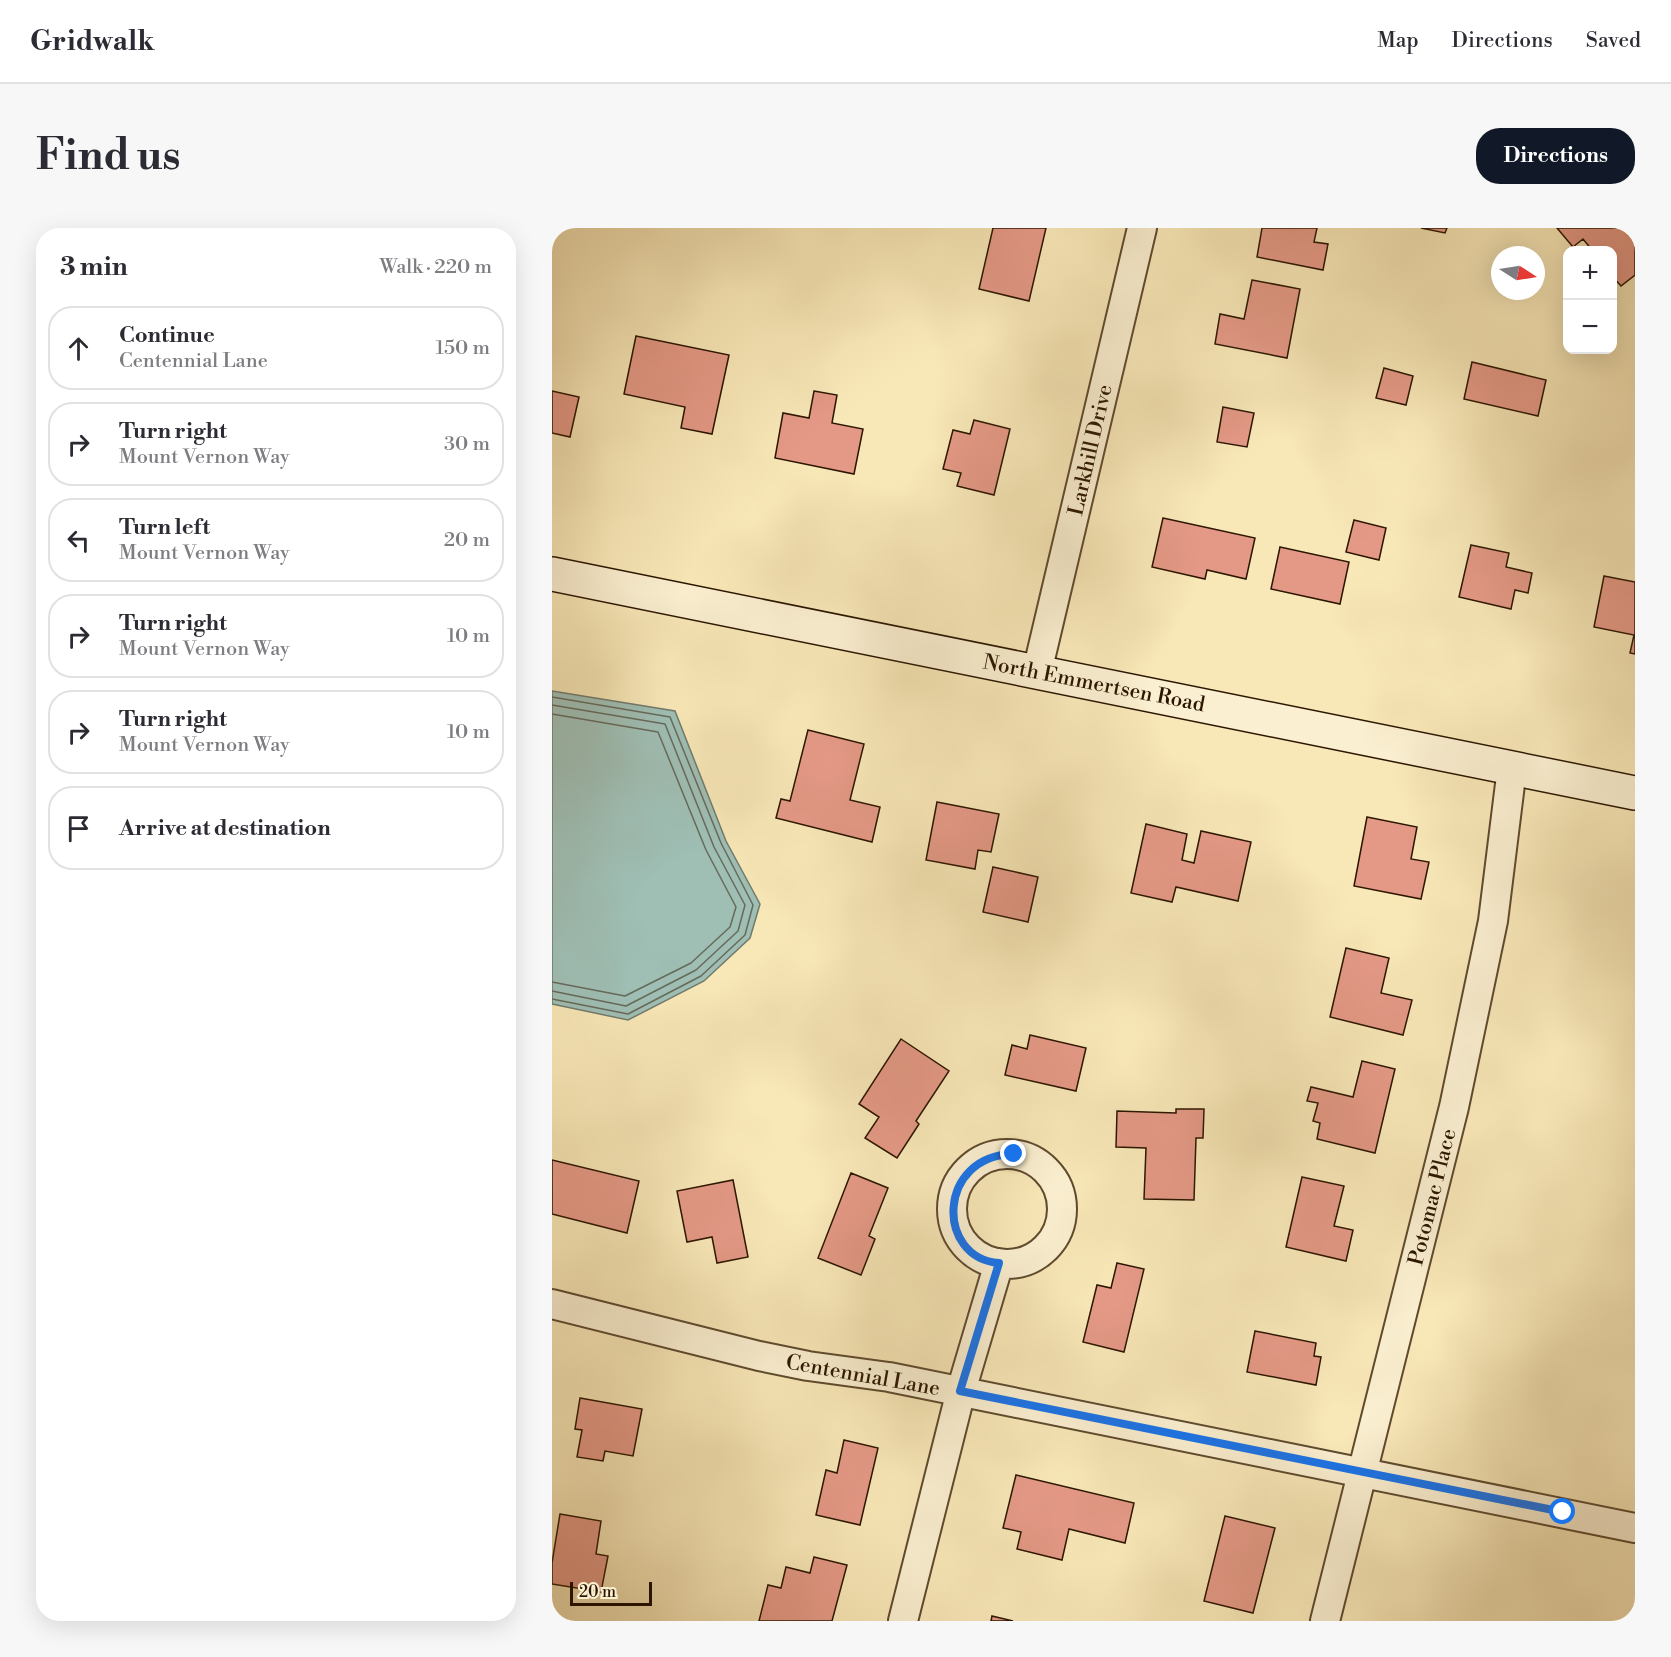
<!DOCTYPE html>
<meta charset="utf-8">
<style>
:root{--surface:#fff;--page:#f7f7f7;--text:#2b2b33;--muted:#7c7c81;--line:#e1e1e2;--accent:#111827}
body{margin:0;font-family:"Libre Bodoni",serif;background:var(--page);color:var(--text)}
.controls{position:absolute;right:18px;top:18px;display:grid;overflow:hidden;border-radius:12px;box-shadow:0 6px 24px #0002}
.controls button{width:54px;height:54px;display:grid;place-items:center;padding:0;border:0;border-bottom:2px solid var(--line);background:var(--surface);color:var(--text);font:30px sans-serif}
.compass{position:absolute;left:939px;top:18px;width:54px;height:54px;border-radius:50%;background:var(--surface);box-shadow:0 6px 24px #0002;rotate:102deg}
.scale{position:absolute;left:18px;bottom:15px;width:82px;box-sizing:border-box;padding-left:6px;border:3px solid #2c1601;border-top:0;font-size:16px;line-height:21px;white-space:nowrap;color:#2c1601;-webkit-text-stroke:4px #faefd0;paint-order:stroke}
.stop{position:absolute;width:18px;height:18px;margin:-14px;border:4px solid #1a73e8;border-radius:50%;background:#fff}
.stop.end{background:#1a73e8;border-color:#fff;box-shadow:0 2px 6px #0008}
.list{margin:0;padding:0;list-style:none}
h2{display:flex;justify-content:space-between;align-items:center;height:78px;margin:0;padding:0 24px;font-size:26px}
h2 small{font-size:20px;font-weight:400;color:var(--muted)}
.list li{display:grid;grid-template-columns:39px 1fr auto;gap:18px;align-items:center;box-sizing:border-box;height:84px;margin:0 12px 12px;padding:0 12px;border:2px solid var(--line);border-radius:24px}
.list b{display:block;font-size:22px;white-space:nowrap}
.list p{margin:0;font-size:20px;white-space:nowrap;color:var(--muted)}
.list em{font-size:20px;font-style:normal;color:var(--muted)}
.icon{flex:none;width:33px;height:33px;fill:none;stroke:currentColor;stroke-width:2;stroke-linecap:round;stroke-linejoin:round}
.map{position:relative;flex:none;width:1083px;height:1393px;overflow:hidden;border-radius:24px}
header{display:flex;align-items:center;gap:36px;box-sizing:border-box;height:84px;padding:0 30px;background:var(--surface);border-bottom:2px solid var(--line)}
header strong{font-size:28px}
nav{display:flex;gap:33px;margin-inline-start:auto;font-size:21px}
.intro{display:flex;align-items:center;justify-content:space-between;box-sizing:border-box;height:144px;padding:0 36px}
h1{margin:0;font-size:42px}
.button{padding:15px 27px;border-radius:24px;background:var(--accent);color:#fff;font-size:21px;font-weight:700}
main{display:flex;gap:36px;padding:0 36px}
aside{flex:1;background:var(--surface);border-radius:24px;box-shadow:0 6px 24px #0002}
.map>svg:first-child{display:block}
.water{fill:#9fbfb5;stroke:#717b6d;stroke-width:1.5}
.lines{fill:none;stroke-linecap:round;stroke-linejoin:round}
.shore{stroke:#666a5b;stroke-width:1.5}
.building{fill:#e49986;stroke:#2c1601;stroke-width:1.5}
.street-casing{stroke:#5f4a2e;stroke-width:32}
.secondary-casing{stroke:#2c1601;stroke-width:36}
.street{stroke:#faefd0;stroke-width:28}
.secondary{stroke:#faefd0;stroke-width:33}
.route{stroke:#1a73e8;stroke-width:8}
.labels{text-anchor:middle;stroke-width:4.5;stroke-linejoin:round;paint-order:stroke}
.street-label{font-size:21px;fill:#2c1601;stroke:#faefd0}
</style>
<header>
<strong>Gridwalk</strong>
<nav><a>Map</a><a>Directions</a><a>Saved</a></nav>
</header>
<div class="intro"><h1>Find us</h1><a class="button">Directions</a></div>
<main>
<aside>
<h2>3 min<small>Walk · 220 m</small></h2>
<ul class="list">
<li><svg class="icon" aria-label="ahead" viewBox="0 0 24 24"><path d="M12 20V5M6 11l6-6 6 6"/></svg><div><b>Continue</b><p>Centennial Lane</p></div><em>150 m</em></li>
<li><svg class="icon" aria-label="right" viewBox="0 0 24 24"><path d="M7 20v-9h11M14 6l5 5-5 5"/></svg><div><b>Turn right</b><p>Mount Vernon Way</p></div><em>30 m</em></li>
<li><svg class="icon" aria-label="left" viewBox="0 0 24 24"><path d="M17 20v-9H6M10 6l-5 5 5 5"/></svg><div><b>Turn left</b><p>Mount Vernon Way</p></div><em>20 m</em></li>
<li><svg class="icon" aria-label="right" viewBox="0 0 24 24"><path d="M7 20v-9h11M14 6l5 5-5 5"/></svg><div><b>Turn right</b><p>Mount Vernon Way</p></div><em>10 m</em></li>
<li><svg class="icon" aria-label="right" viewBox="0 0 24 24"><path d="M7 20v-9h11M14 6l5 5-5 5"/></svg><div><b>Turn right</b><p>Mount Vernon Way</p></div><em>10 m</em></li>
<li><svg class="icon" aria-label="arrive" viewBox="0 0 24 24"><path d="M6 21V4h12l-3 4 3 4H6"/></svg><div><b>Arrive at destination</b></div></li>
</ul>
</aside>
<div class="map">
<svg width="1083" height="1393" viewBox="0 0 1083 1393">
<rect width="100%" height="100%" fill="#f8e7b7"/>
<filter id="stains"><feTurbulence type="fractalNoise" baseFrequency=".00333" numOctaves="4"/><feColorMatrix values="0 0 0 0 .2 0 0 0 0 .09 0 0 0 0 .02 0 0 0 .5 -.17"/></filter>
<radialGradient id="worn" r=".72"><stop offset=".6" stop-color="#630" stop-opacity="0"/><stop offset="1" stop-color="#630" stop-opacity=".3"/></radialGradient>
<!-- water -->
<path class="water" d="M0 463 123 483 174 613 208 676 198 710 152 753 76 792 0 776Z"/>
<g class="lines">
<!-- shore -->
<path class="shore" d="M0 469 118 489 169 615 201 677 193 707 149 748 76 786 0 771
M0 477 113 496 162 619 193 677 186 703 144 742 74 778 0 763
M0 486 106 504 154 622 184 679 178 699 139 735 73 768 0 754"/>
</g>
<!-- building -->
<path class="building" d="M441 0H494L477 73 427 61Z
M710 0H765L762 14 776 16 771 42 705 29Z
M869 0H895L893 5Z
M1005 0H1077L1083 7V47L1069 58 1060 48V22H1040L1031 11 1021 19Z
M700 52 748 61 735 130 663 116 668 86 692 91Z
M84 108 177 127 160 206 129 200 133 179 72 166Z
M920 134 994 152 986 188 912 171Z
M832 140 861 148 854 177 824 170Z
M0 163 27 169 18 209 0 205Z
M262 163 285 167 280 195 311 201 302 246 223 230 231 185 257 190Z
M671 179 702 185 695 219 665 214Z
M422 192 458 201 442 267 405 258 409 245 391 241 401 202 418 206Z
M611 290 703 310 694 351 655 342 653 351 600 339Z
M802 292 834 300 827 332 794 324Z
M919 317 957 325 954 339 980 345 976 365 963 362 959 381 907 369Z
M728 319 797 334 788 376 719 361Z
M1052 348 1083 354V426L1078 425 1082 407 1042 399Z
M256 502 312 516 298 572 328 579 320 614 224 590 229 571 238 573Z
M385 574 447 586 439 624 426 622 423 641 374 632Z
M815 589 865 599 859 631 877 634 869 671 802 658Z
M594 596 635 606 630 632 642 635 649 603 699 614 686 673 624 659 620 674 579 665Z
M441 639 486 649 476 694 431 684Z
M794 720 837 730 829 765 860 772 851 807 778 789Z
M478 807 534 820 524 863 453 847 460 817 475 821Z
M349 811 397 843 364 893 367 896 345 930 313 910 327 889 307 876Z
M810 833 843 841 823 925 765 911 768 895 761 893 766 875 755 873 759 859 801 869Z
M624 881H652L651 910H644L642 972 592 971 594 920 564 919 565 883 624 885Z
M0 932 87 953 75 1005 0 986Z
M299 945 336 960 317 1008 323 1011 309 1047 266 1030Z
M750 949 792 958 782 998 801 1002 794 1033 734 1019Z
M181 952 196 1029 165 1035 160 1009 135 1014 125 963Z
M565 1035 592 1041 572 1124 531 1114 545 1057 559 1060Z
M703 1103 764 1115 762 1128 769 1129 764 1157 695 1144Z
M28 1170 90 1181 81 1228 53 1223 51 1233 25 1229 30 1202 23 1201Z
M292 1212 326 1220 308 1297 264 1287 274 1242 285 1245Z
M464 1247 582 1275 573 1315 517 1301 510 1332 465 1321 469 1304 451 1300Z
M8 1286 49 1293 44 1326 56 1328 49 1364 0 1356V1335Z
M673 1288 723 1300 701 1385 652 1373Z
M262 1329 295 1337 280 1393H207L216 1357 229 1360 234 1339 258 1345Z
M440 1388 461 1393H439Z"/>
<g class="lines">
<!-- street casing -->
<g class="street-casing">
<path id="street" d="M485 444 590 0
M400 981a55 55 0 1 1 110 0a55 55 0 1 1-110 0Z
M0 1076 207 1128 256 1138 337 1149 1083 1300
M351 1393 409 1163 447 1035
M773 1393 902 879 941 693 960 540"/>
</g>
<!-- secondary casing -->
<g class="secondary-casing">
<path id="secondary" d="M0 346 1083 565"/>
</g>
<!-- street -->
<use href="#street" class="street"/>
<!-- secondary -->
<use href="#secondary" class="secondary"/>
</g>
<g class="lines">
<!-- route -->
<path class="route" d="M462 926C385 927 383 1030 447 1035L408 1163 1011 1284"/>
</g>
<g class="labels">
<!-- street labels -->
<g class="street-label">
<text transform="translate(538 222) rotate(-77)" y="7">Larkhill Drive</text>
<text transform="translate(542 455) rotate(11)" y="7">North Emmertsen Road</text>
<text transform="translate(880 969) rotate(-76)" y="7">Potomac Place</text>
<text transform="translate(311 1147) rotate(10)" y="7">Centennial Lane</text>
</g>
</g>
<rect width="100%" height="100%" filter="url(#stains)"/>
<rect width="100%" height="100%" fill="url(#worn)"/>
</svg>
<div class="controls">
<button>+</button>
<button>−</button>
</div>
<svg class="compass" viewBox="-18 -18 36 36"><path d="M0-13l5 13h-10z" fill="#e53935"/><path d="M0 13l5-13h-10z" fill="#7c7c81"/></svg>
<div class="scale">20 m</div>
<div class="stop" style="left:1011px;top:1284px"></div>
<div class="stop end" style="left:462px;top:926px"></div>
</div>
</main>
